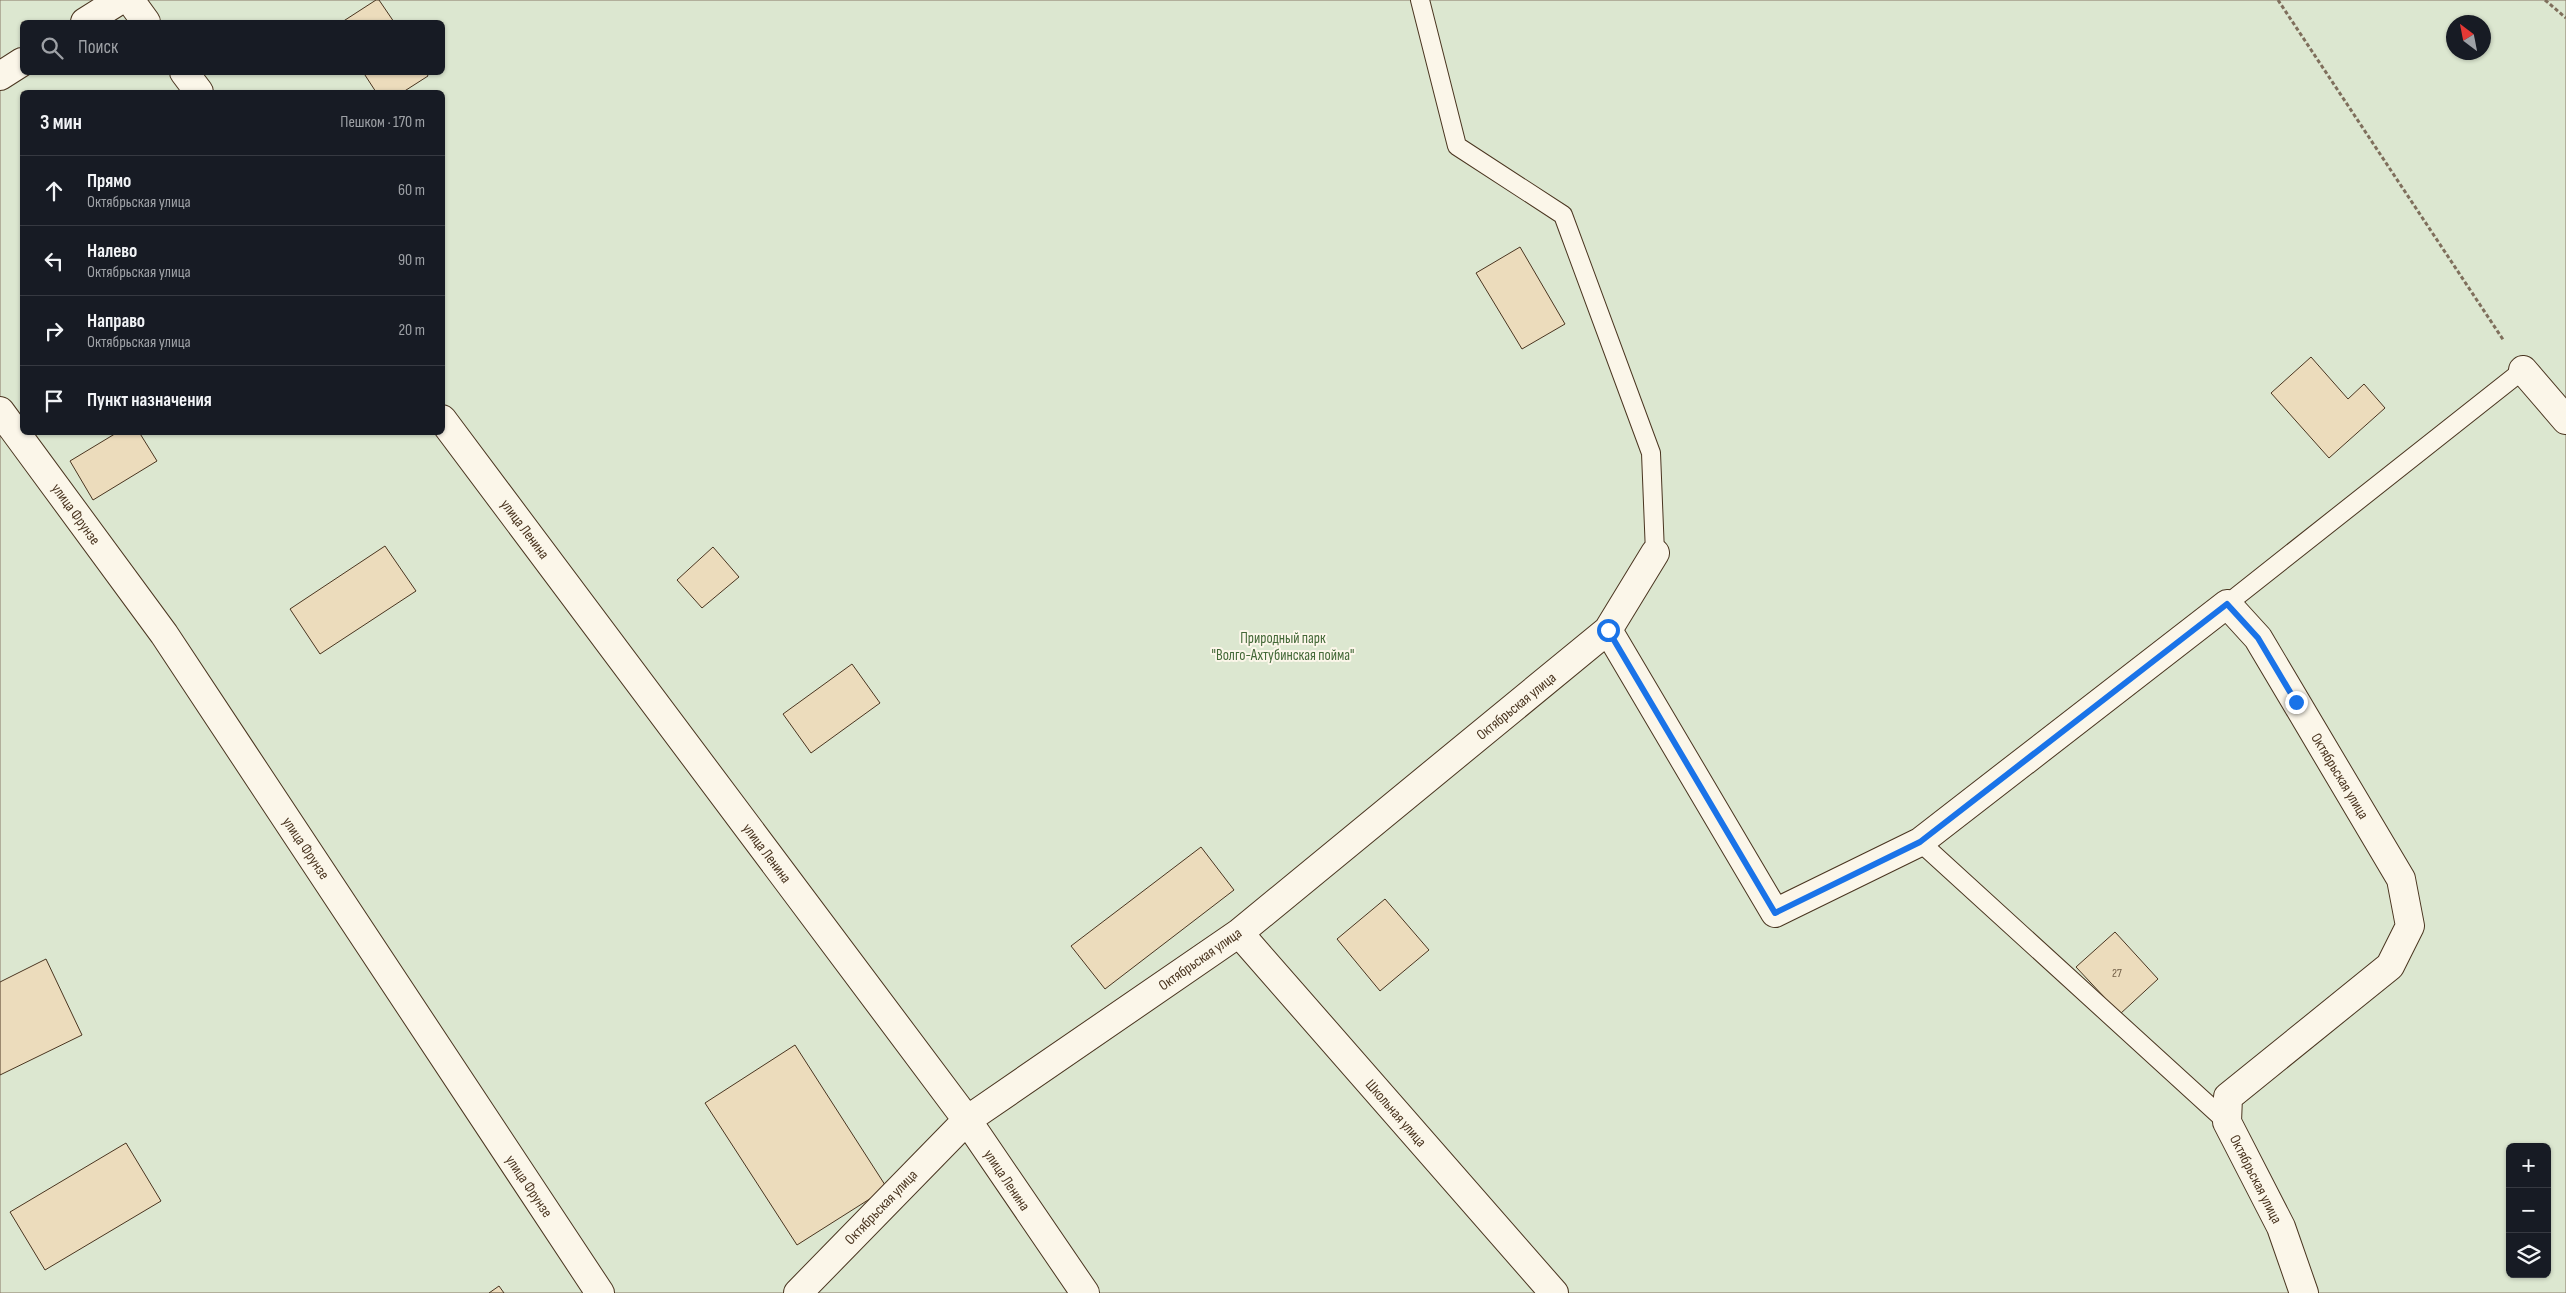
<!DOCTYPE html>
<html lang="ru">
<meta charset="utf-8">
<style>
:root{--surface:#171b24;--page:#242831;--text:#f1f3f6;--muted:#9ea1a6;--line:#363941}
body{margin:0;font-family:"Sofia Sans Condensed",sans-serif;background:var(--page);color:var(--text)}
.controls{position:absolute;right:15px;bottom:15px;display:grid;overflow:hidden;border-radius:8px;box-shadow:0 1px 4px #0004}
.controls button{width:45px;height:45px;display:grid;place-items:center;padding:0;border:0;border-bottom:1px solid var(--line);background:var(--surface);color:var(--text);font:25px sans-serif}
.compass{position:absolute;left:2446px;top:15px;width:45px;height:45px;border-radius:50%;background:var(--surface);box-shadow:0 1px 4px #0004;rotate:328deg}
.stop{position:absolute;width:15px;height:15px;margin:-11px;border:4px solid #1a73e8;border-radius:50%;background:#fff}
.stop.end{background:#1a73e8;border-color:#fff;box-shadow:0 1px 5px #0008}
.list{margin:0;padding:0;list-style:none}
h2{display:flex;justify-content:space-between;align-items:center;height:65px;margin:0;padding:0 20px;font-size:21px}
h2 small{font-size:16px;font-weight:400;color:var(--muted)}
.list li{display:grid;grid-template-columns:32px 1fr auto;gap:15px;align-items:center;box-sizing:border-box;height:70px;padding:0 20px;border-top:1px solid var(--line)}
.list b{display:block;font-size:19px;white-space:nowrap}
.list p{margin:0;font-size:16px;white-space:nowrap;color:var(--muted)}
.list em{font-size:16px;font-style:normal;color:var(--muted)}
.icon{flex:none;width:28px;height:28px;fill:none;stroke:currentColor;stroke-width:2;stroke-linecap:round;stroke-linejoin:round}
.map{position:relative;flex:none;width:2566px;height:1293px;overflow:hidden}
.search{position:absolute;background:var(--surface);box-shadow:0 1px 4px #0004;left:20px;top:20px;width:425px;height:55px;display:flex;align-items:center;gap:12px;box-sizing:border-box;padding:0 18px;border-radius:8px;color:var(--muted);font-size:19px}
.panel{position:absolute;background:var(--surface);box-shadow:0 1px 4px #0004;left:20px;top:90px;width:425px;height:345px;border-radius:8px}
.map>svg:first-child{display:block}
.green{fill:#dce7d0;stroke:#887966;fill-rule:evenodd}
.building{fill:#ecdcbc;stroke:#4a3520}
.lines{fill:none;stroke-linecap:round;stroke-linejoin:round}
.service-casing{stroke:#4a3520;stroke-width:20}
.minor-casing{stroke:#4a3520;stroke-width:30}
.path{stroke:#7f6f5c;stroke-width:3;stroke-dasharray:4 2.5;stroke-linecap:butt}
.service{stroke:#fbf6e9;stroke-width:18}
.minor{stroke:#fbf6e9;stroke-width:28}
.route{stroke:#1a73e8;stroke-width:6}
.labels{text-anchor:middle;stroke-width:4;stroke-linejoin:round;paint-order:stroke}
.number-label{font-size:12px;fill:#725f47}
.street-label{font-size:15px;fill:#4a3520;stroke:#fbf6e9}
.park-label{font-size:15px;fill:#436837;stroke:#fbf6e9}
</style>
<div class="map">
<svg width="2566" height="1293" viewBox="0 0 2566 1293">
<rect width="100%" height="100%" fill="#fbf6e9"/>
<!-- green -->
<path class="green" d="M0 0H2566V1293H0ZM22 22H442V72H22ZM2454 22H2484V52H2454ZM22 92H442V432H22ZM2510 1147H2547V1274H2510Z"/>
<!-- building -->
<path class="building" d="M376 0H379L394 22H342Z
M363 72H426L428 76 403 92H376Z
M1520 247 1565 324 1522 349 1476 273Z
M2311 357 2348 399 2364 384 2385 408 2329 458 2271 393Z
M118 432H139L157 461 93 500 70 461Z
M385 546 416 591 320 654 290 609Z
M713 547 739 577 702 608 677 580Z
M852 664 880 703 811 753 783 714Z
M1201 847 1234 890 1105 989 1071 946Z
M1385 899 1429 950 1380 991 1337 939Z
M2115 932 2158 979 2120 1014 2076 967Z
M46 959 82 1035 0 1075V982Z
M795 1045 887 1188 797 1245 705 1103Z
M126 1143 161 1201 45 1270 10 1212Z
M499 1286 504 1293H489Z"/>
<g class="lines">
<!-- service casing -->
<g class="service-casing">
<path id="service" d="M1420 0 1457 146 1563 215 1651 453 1655 553
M2227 604 2523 370
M1920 842 2227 1122"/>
</g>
<!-- minor casing -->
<g class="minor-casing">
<path id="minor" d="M130 0 146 22
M85 22 120 0
M184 72 199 92
M0 76 22 62
M2523 370 2566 420
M0 411 164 634 600 1293
M442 419 967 1120 1085 1293
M1608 630 1775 913 1920 842 2227 604 2258 638 2401 879 2410 926 2390 966 2228 1097 2227 1122 2281 1227 2304 1293
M1239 933 1554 1293
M798 1293 967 1120 1239 933 1608 630 1655 553"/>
</g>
<!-- path -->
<path class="path" d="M2278 0 2504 341
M2545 0 2566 18"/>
<!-- service -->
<use href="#service" class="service"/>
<!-- minor -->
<use href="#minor" class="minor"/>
</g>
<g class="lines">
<!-- route -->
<path class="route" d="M1608 630 1775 913 1920 842 2227 604 2258 638 2296 702"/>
</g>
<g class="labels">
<!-- number labels -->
<g class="number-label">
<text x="2117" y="977">27</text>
</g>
<!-- street labels -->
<g class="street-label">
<text transform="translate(76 514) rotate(54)" y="5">улица Фрунзе</text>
<text transform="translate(525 529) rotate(53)" y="5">улица Ленина</text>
<text transform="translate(1516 706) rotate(-39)" y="5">Октябрьская улица</text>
<text transform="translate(2340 776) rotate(59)" y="5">Октябрьская улица</text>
<text transform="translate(306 848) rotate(56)" y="5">улица Фрунзе</text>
<text transform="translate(767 853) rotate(53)" y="5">улица Ленина</text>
<text transform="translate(1200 959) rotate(-35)" y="5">Октябрьская улица</text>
<text transform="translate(1396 1113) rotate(49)" y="5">Школьная улица</text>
<text transform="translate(2256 1179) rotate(63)" y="5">Октябрьская улица</text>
<text transform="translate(1007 1180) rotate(56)" y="5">улица Ленина</text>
<text transform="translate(529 1186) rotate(56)" y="5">улица Фрунзе</text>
<text transform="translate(881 1207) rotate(-46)" y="5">Октябрьская улица</text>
</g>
<!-- park labels -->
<g class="park-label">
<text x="1283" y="643">Природный парк<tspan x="1283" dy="17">"Волго-Ахтубинская пойма"</tspan></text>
</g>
</g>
</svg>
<div class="controls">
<button>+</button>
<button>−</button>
<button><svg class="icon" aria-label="layers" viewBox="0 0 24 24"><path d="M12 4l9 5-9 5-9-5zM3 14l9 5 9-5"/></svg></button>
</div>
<svg class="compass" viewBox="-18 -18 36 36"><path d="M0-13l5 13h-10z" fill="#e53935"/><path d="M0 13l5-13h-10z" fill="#9ea1a6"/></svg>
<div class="stop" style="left:1608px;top:630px"></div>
<div class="stop end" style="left:2296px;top:702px"></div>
<div class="search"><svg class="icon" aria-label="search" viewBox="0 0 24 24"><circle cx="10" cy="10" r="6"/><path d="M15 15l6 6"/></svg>Поиск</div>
<section class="panel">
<h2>3 мин<small>Пешком · 170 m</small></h2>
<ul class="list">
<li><svg class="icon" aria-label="ahead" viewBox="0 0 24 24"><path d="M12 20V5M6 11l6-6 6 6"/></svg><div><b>Прямо</b><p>Октябрьская улица</p></div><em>60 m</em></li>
<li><svg class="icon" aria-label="left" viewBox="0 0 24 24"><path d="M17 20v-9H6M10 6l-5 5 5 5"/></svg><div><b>Налево</b><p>Октябрьская улица</p></div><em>90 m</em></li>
<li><svg class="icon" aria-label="right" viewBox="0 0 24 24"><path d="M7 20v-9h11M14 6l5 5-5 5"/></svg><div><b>Направо</b><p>Октябрьская улица</p></div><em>20 m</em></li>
<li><svg class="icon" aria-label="arrive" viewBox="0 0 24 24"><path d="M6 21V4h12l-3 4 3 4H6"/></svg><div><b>Пункт назначения</b></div></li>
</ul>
</section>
</div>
